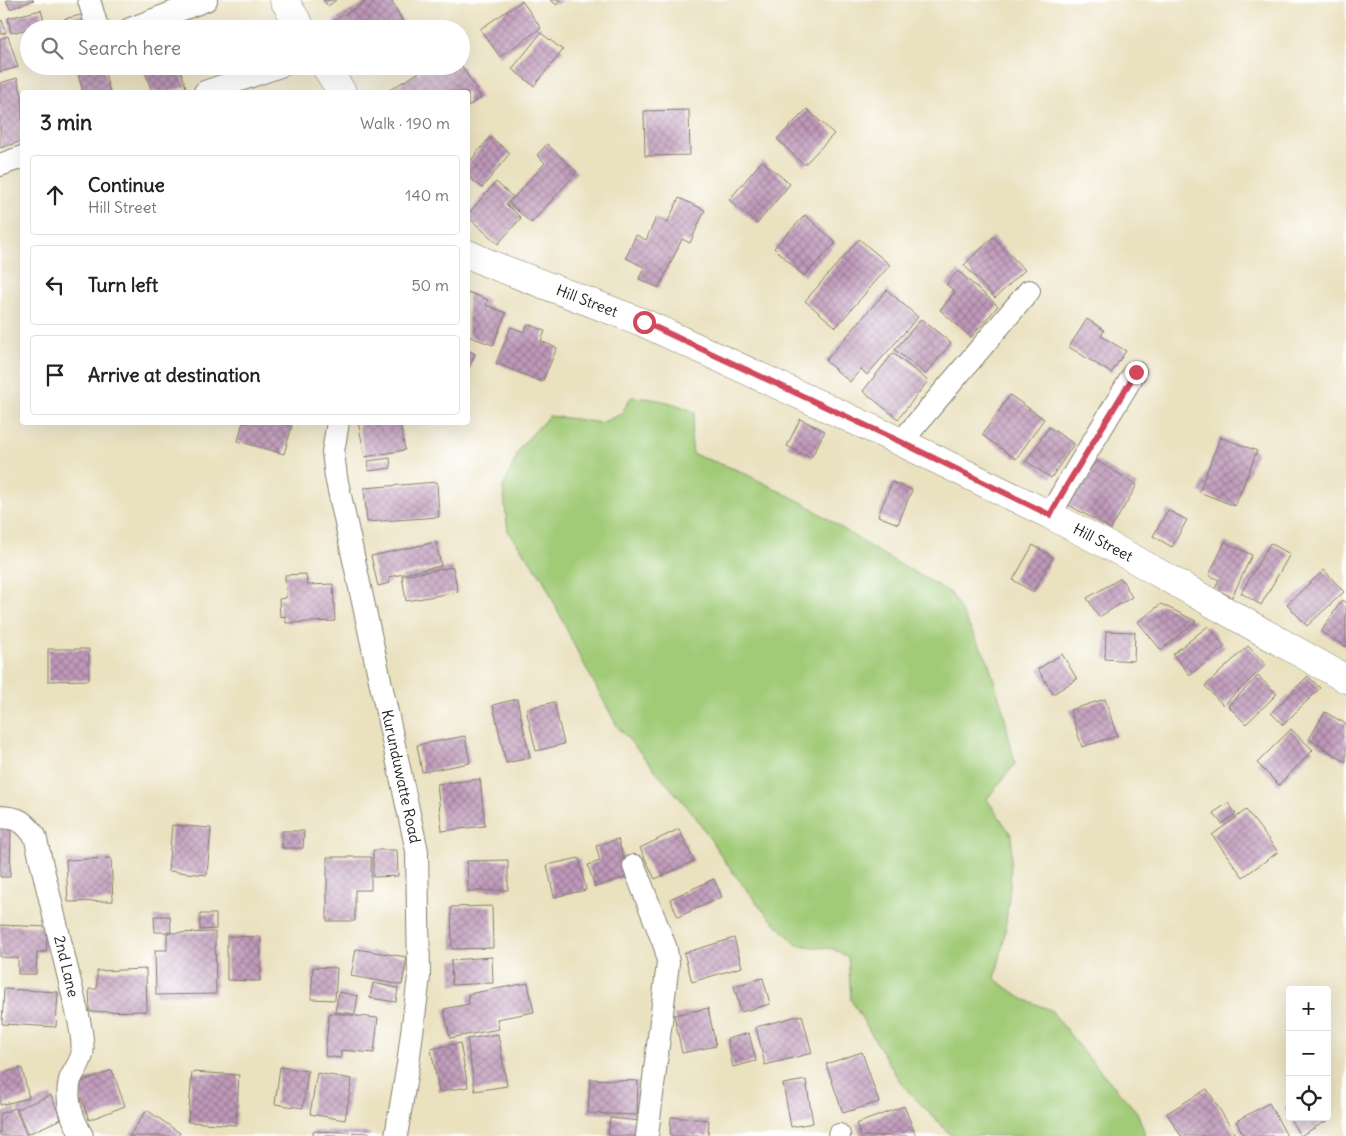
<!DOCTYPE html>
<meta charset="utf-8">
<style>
:root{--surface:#fff;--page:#f6f6f6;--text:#222;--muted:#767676;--line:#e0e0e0}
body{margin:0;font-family:Delius,sans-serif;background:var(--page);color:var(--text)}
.controls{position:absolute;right:15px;bottom:15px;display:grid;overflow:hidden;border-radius:5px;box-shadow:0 5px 20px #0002}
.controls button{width:45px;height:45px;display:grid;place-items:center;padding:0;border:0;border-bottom:1px solid var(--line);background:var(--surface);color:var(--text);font:25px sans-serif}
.stop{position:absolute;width:15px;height:15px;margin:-11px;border:4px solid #d1495b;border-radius:50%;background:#fff}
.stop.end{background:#d1495b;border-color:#fff;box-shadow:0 1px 5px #0008}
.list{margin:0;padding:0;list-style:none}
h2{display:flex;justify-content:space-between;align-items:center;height:65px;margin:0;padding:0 20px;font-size:21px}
h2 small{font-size:16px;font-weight:400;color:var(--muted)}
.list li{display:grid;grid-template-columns:32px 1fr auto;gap:15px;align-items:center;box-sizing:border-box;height:80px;margin:0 10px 10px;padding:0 10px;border:1px solid var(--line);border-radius:5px}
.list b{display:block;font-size:19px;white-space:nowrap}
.list p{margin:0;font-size:16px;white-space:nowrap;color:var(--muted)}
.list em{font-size:16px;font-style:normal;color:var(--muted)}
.icon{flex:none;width:28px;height:28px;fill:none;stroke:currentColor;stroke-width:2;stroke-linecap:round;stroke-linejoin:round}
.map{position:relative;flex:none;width:1346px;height:1136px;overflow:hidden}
.search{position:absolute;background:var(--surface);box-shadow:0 5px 20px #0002;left:20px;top:20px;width:450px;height:55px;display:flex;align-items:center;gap:12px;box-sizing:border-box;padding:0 18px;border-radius:28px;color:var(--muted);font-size:19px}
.panel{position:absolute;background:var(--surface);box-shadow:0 5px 20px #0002;left:20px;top:90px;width:450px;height:335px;border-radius:5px}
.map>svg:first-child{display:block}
.green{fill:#a1cb77;stroke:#5e744a}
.building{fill:url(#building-cross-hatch)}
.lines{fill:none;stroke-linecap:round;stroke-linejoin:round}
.street-casing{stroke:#837e6e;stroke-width:24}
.secondary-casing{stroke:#837e6e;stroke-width:29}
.street{stroke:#fff;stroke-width:22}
.secondary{stroke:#fff;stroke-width:28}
.route{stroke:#d1495b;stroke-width:6}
.labels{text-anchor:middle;stroke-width:4;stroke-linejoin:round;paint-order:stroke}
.street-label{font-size:15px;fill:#1c1c1c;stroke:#fff}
</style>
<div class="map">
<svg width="1346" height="1136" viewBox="0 0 1346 1136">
<defs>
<pattern id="building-cross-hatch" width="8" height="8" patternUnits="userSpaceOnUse" patternTransform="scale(1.25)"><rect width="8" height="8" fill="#bf99b9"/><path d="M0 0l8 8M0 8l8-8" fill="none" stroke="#9a7c96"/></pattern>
</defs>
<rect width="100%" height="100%" fill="#fff"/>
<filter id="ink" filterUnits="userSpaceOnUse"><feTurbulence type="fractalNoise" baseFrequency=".02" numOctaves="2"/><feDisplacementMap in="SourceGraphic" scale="10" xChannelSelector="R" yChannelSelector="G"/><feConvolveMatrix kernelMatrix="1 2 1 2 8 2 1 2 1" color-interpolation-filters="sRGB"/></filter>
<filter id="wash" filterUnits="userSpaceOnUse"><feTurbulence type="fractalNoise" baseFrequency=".0096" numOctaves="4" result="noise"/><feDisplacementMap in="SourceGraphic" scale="20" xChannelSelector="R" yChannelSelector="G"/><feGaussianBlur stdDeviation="1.12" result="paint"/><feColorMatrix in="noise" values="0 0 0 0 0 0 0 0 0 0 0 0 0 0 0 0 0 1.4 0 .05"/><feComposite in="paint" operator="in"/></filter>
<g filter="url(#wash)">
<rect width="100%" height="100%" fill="#eae1bf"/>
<!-- green -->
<path class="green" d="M631 397C654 398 673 402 695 412L691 436 693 454 740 471 807 505 875 550 951 593 988 661 1003 710 1015 764 987 799 1012 836 1010 887 1004 940 995 979 1023 999 1051 1010 1081 1049 1137 1112 1146 1136H952L902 1085 851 1000 848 957 833 949 797 945 764 912 726 863 695 816 617 726 575 647 542 577 508 531 503 488 521 446 549 416 575 419 601 423 621 414Z"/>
<g id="blocks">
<!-- building -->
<path class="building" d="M6 0H34L10 9Z
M323 0H336L328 6Z
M369 0H391L407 29H337L333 21Z
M550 0H561L557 5Z
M522 1 541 28 500 57 480 29Z
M41 10 45 25 11 33 8 18Z
M90 13 94 29H67L64 19Z
M2 20 6 33 0 34V21Z
M261 23 263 29H247Z
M541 33 563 50 534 86 512 69Z
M8 36 18 67 0 72V39Z
M76 66H103L110 92H83Z
M143 66H179L186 87 168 92H152Z
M226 66H256L230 76Z
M430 66H462L481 98 468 106V92H386Z
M17 78 22 95V141L0 148V83Z
M807 109 834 134 804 165 777 139Z
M689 110 690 155 645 156 644 111Z
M490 137 510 153 482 188 468 176V164Z
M547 144 577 172 531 223 509 203 545 163 537 155Z
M762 161 790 184 757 224 729 200Z
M496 182 513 197 506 204 521 218 498 244 468 217V214Z
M679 198 705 210 690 243 682 239 659 288 639 279 644 267 626 258 636 235 646 240 656 218 667 223Z
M805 215 836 243 804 276 774 248Z
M993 237 1025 270 995 298 964 265Z
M859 239 890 265 836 327 805 301Z
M958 271 998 306 971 337 940 310 955 292 946 284Z
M887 290 918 317 867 375 861 369 850 382 825 361Z
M468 292 488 300 486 305 506 313 493 345 468 336Z
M921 319 951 343 926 374 895 350Z
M1087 319 1104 330 1101 336 1126 351 1111 373 1069 347Z
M528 324 545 331 541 341 557 348 542 382 496 363 511 327 524 332Z
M468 350 475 354 468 371Z
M893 353 928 381 898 419 863 391Z
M1010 395 1044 419 1016 459 982 435Z
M800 419 825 431 811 458 787 446Z
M243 422H278L292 426 284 454 238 441Z
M358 422H400L405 450 365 457Z
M1049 427 1074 444 1051 478 1026 461Z
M1220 437 1257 451 1235 506 1199 492Z
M390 458 391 468 369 471 368 461Z
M1094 459 1137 485 1111 529 1067 504Z
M437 482 439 517 367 522 364 488Z
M892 482 912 490 898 524 878 516Z
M1168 510 1187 520 1172 547 1153 536Z
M436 542 441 566 389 577 390 583 378 586 371 556Z
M1225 542 1252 555 1232 597 1215 589 1219 580 1209 575Z
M1270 543 1290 554 1261 605 1241 593Z
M1033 545 1053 557 1033 592 1013 580Z
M453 567 458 592 406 601 402 576Z
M1324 570 1344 592 1307 626 1287 604Z
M306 574 307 585 333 584 335 621 286 623 285 616 280 617 279 599 286 598 285 575Z
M1121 578 1132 597 1099 617 1087 598Z
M1342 600 1346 603V647L1321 632Z
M1161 604 1196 621 1161 650 1138 622Z
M1208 626 1225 647 1190 675 1173 654Z
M1106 631 1135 632 1134 661 1105 659Z
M1248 646 1266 665 1223 705 1205 686Z
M48 649H89V680L48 681Z
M1062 654 1077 679 1053 694 1038 669Z
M1258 676 1277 694 1246 724 1228 706Z
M1308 676 1320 688 1283 725 1271 713Z
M517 699 530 758 506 763 493 705Z
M1105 699 1117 736 1082 747 1070 710Z
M554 702 564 744 536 751 526 709Z
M1325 712 1346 724V762L1309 739Z
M1291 729 1313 750 1279 785 1257 763Z
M465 736 470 763 422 772 417 745Z
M480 779 485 826 442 831 437 784Z
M1228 803 1236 814 1222 824 1213 813Z
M1246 810 1278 852 1243 877 1212 835Z
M172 825 211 828 207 875 168 871Z
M0 828H11L10 877H0Z
M679 829 694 861 655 879 640 848Z
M282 831H304L303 848H282Z
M618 839 629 876 595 887 588 865 600 861 596 846Z
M373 850H397L398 876 373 877Z
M327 857H371V890H355V921H327Z
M111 858 113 901 68 902 66 860Z
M579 858 586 890 554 897 547 865Z
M508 860V890L468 891 467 861Z
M714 879 722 897 678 917 670 899Z
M492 906 493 948 452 949 451 907Z
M200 914H216V929L200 930Z
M154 916H170L171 932H155Z
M0 925 48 927 46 952H37L36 974H18V958L0 957Z
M215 932 216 994 156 995 155 950H167V933Z
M227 936 261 937 260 981 227 980Z
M734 938 742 967 692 982 684 953Z
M356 949 407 957 402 985 351 976Z
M492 957 493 983 452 985 451 960Z
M313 967 337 968 335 1000 311 999Z
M146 969 147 1011 90 1012 89 989H97V971Z
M763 978 770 1004 741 1012 734 986Z
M373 983 398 988 396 1002 370 998Z
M528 983 534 1012 497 1019 499 1029 450 1038 444 1009 469 1004 468 994Z
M4 989 58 992 56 1027 2 1024Z
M339 992 358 996 355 1014 335 1012Z
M708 1008 716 1046 682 1053 674 1015Z
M329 1013 378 1018 374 1053 341 1050V1058L325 1056Z
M802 1015 812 1053 765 1065 756 1027Z
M749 1033 756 1061 733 1067 727 1039Z
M498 1034 507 1086 475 1091 467 1039Z
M460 1043 468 1087 439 1092 431 1049Z
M862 1052 879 1102 843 1113 826 1064Z
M280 1067 308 1071 303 1108 275 1104Z
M22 1068 29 1098 0 1105V1073Z
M112 1070 125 1106 89 1120 76 1084Z
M192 1072 239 1075 236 1125 188 1122Z
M317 1073 352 1079 345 1120 310 1114Z
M590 1079 638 1081 637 1115 588 1113Z
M806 1080 813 1123 791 1127 783 1084Z
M1207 1089 1236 1136H1181L1167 1113Z
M51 1095 61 1119 28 1134 17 1109Z
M1269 1103 1287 1136H1244L1236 1121Z
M1290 1105V1117H1327V1109L1332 1118 1300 1136 1284 1108Z
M904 1106 916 1136H861L856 1124Z
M15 1108 27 1136H0V1114Z
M147 1110 180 1133 178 1136H129Z
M671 1117 709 1120 708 1136H670Z
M610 1118 640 1121 638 1136H608Z
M313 1131 370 1133V1136H313Z"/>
</g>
</g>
<g filter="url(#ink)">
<use href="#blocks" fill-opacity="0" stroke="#837e6e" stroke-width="1"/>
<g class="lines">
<!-- street casing -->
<g class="street-casing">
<g id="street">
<path d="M89 0 97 27 100 29"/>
<path d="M130 29 206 0"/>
<path d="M205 92 280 66"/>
<path d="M0 165 22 157"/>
<path id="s1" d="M338 422 333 452 336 477 417 851 419 977 408 1064 396 1136"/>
<path d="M901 442 1029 291"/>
<path d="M1050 515 1067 485 1135 372"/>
<path id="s2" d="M0 817C20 818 23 821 35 836L79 1020C81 1032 84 1044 82 1055 80 1064 73 1072 70 1080 65 1101 72 1118 82 1136"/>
<path d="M634 866 666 949 668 963 647 1136"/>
<path d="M839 1135V1136"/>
</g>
</g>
<!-- secondary casing -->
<g class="secondary-casing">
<g id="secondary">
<path d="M284 0 302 29"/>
<path d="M325 66 342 92"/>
<path id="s3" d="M468 254 490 264 644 323 901 442 1050 515 1134 559 1346 679"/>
</g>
</g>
<!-- street -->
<use href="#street" class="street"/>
<!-- secondary -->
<use href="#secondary" class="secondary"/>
</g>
</g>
<g class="lines" filter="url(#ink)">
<!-- route -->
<path class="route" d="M644 322 901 442 1050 515 1067 485 1136 372"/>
</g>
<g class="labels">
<!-- street labels -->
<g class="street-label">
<text dy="5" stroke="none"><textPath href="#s3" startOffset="128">Hill Street</textPath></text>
<text dy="5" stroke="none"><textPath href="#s3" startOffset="698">Hill Street</textPath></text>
<text dy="5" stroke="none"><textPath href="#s1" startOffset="362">Kurunduwatte Road</textPath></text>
<text dy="5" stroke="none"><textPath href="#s2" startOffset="176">2nd Lane</textPath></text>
</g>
</g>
</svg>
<div class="controls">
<button>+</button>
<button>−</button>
<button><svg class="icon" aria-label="locate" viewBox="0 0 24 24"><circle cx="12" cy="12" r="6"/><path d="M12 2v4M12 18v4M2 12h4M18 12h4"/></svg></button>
</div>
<div class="stop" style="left:644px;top:322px"></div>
<div class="stop end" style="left:1136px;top:372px"></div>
<div class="search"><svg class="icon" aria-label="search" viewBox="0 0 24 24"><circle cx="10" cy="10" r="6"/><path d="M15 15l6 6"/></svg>Search here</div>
<section class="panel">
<h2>3 min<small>Walk · 190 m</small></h2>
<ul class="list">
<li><svg class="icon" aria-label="ahead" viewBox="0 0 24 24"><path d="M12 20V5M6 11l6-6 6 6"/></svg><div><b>Continue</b><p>Hill Street</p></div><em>140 m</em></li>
<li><svg class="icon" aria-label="left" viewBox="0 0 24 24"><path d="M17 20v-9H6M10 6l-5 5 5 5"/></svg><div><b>Turn left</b></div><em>50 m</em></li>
<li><svg class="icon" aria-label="arrive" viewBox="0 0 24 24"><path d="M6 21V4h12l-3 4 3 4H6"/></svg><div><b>Arrive at destination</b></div></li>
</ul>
</section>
</div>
